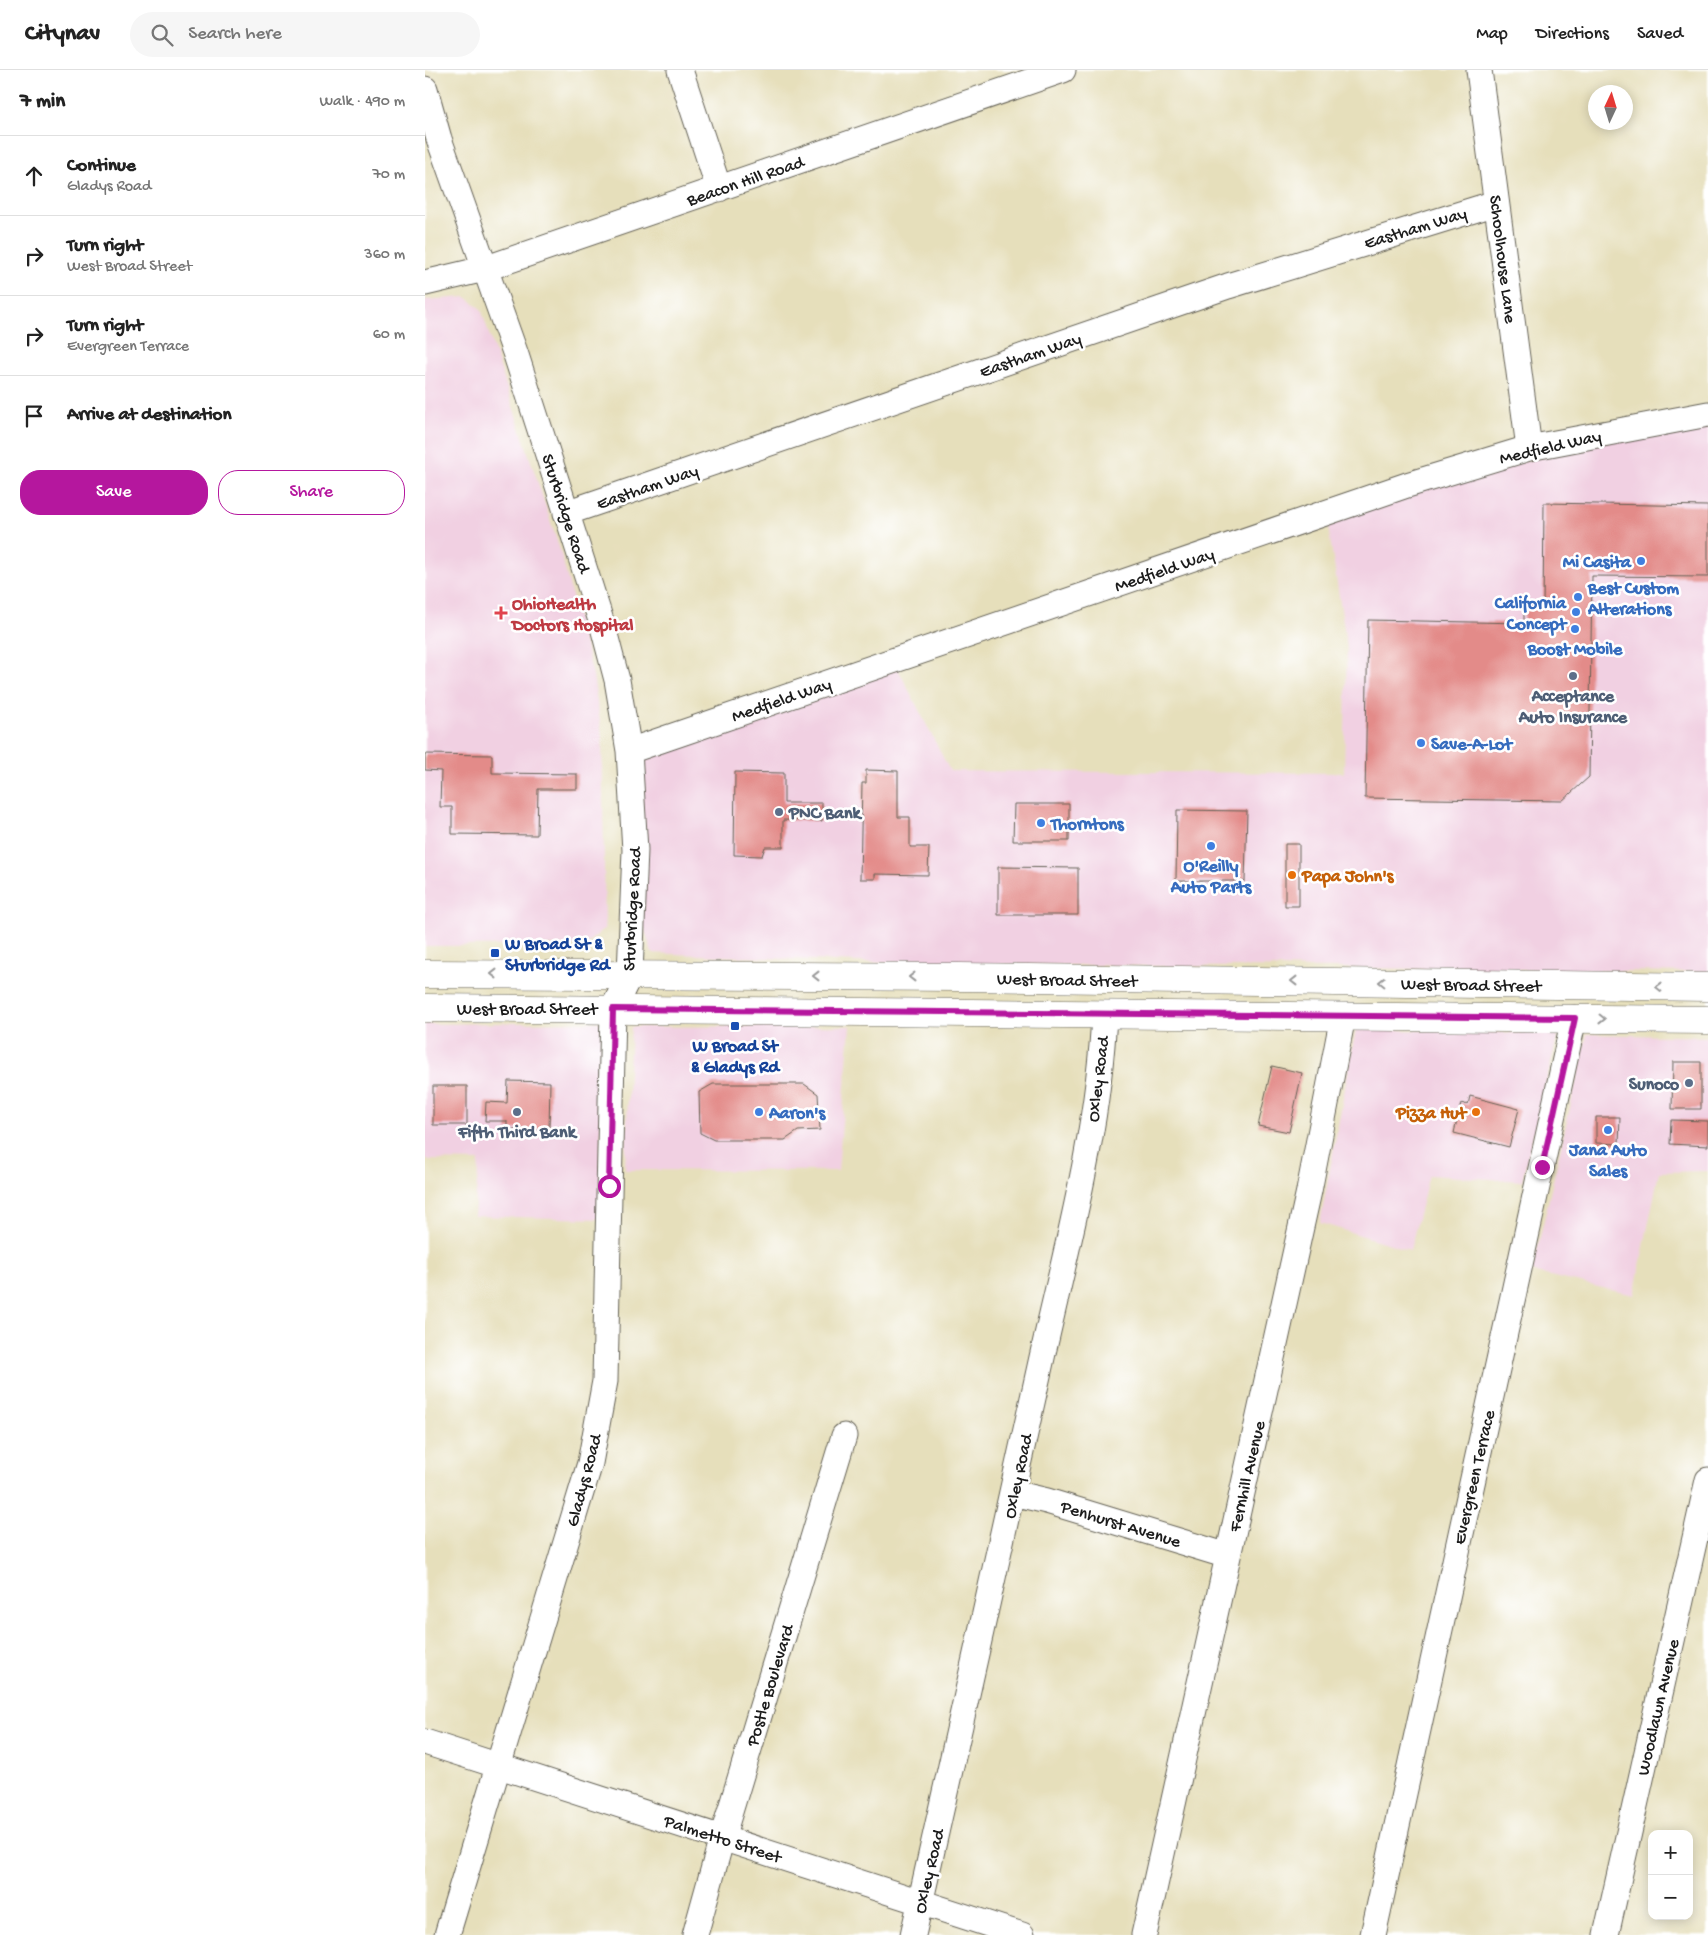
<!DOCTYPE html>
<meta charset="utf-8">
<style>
:root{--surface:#fff;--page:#f6f6f6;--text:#222;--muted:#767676;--line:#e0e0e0;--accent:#b5179e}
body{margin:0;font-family:"Gochi Hand",sans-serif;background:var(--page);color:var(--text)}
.controls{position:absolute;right:15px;bottom:15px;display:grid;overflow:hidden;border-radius:10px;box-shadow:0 2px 12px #0003}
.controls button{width:45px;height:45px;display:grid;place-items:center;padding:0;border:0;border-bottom:1px solid var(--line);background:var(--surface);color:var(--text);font:25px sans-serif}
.compass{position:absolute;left:1163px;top:15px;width:45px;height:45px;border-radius:50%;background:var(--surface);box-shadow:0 2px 12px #0003;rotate:4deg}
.stop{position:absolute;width:15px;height:15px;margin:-11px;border:4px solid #b5179e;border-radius:50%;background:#fff}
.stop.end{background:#b5179e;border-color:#fff;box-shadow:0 1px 5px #0008}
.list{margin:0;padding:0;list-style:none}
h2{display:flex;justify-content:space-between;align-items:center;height:65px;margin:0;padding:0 20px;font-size:21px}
h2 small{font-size:16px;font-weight:400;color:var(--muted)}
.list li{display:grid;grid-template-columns:32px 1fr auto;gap:15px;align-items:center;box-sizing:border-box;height:80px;padding:0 20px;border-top:1px solid var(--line)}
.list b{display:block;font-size:19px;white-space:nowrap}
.list p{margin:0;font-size:16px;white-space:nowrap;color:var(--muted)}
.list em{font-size:16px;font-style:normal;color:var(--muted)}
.actions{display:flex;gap:10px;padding:15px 20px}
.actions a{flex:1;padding:11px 0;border:1px solid var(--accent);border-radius:20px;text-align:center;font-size:18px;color:var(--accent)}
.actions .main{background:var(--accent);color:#fff}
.icon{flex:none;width:28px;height:28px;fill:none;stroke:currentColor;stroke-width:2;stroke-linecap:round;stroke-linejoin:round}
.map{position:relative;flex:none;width:1283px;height:1865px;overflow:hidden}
header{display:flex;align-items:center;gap:30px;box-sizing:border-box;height:70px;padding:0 25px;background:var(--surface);border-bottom:1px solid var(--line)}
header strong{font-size:24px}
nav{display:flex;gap:28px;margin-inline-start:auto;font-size:18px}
.search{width:350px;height:45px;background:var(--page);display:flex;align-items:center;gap:12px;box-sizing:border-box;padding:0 18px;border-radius:28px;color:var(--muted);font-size:19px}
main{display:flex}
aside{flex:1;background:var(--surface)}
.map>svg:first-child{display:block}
.built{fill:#f1d0e2}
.building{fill:#e38b89}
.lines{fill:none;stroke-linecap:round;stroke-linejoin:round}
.minor-casing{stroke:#636054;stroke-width:27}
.major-casing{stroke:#636054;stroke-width:29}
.minor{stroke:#fff;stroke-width:25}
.major{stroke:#fff;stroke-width:28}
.oneway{stroke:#999}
.route{stroke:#b5179e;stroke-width:6}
.shop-dot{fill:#3f7fe0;stroke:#fff;stroke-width:2}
.health-dot{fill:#e0444e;stroke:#fff;stroke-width:2}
.service-dot{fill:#5c6f8a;stroke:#fff;stroke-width:2}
.food-dot{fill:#e8710a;stroke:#fff;stroke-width:2}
.transit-dot{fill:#1a4fb4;stroke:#fff;stroke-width:2}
.labels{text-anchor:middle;stroke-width:5;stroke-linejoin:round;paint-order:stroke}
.street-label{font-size:18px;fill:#1c1c1c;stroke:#fff}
.shop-label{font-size:18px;font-weight:bold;fill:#366cbe;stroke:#fff;text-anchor:start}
.health-label{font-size:18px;font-weight:bold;fill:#be3a42;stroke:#fff;text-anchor:start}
.service-label{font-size:18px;font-weight:bold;fill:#4e5e75;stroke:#fff}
.food-label{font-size:18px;font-weight:bold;fill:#c56008;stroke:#fff;text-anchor:start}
.transit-label{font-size:18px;font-weight:bold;fill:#164399;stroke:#fff;text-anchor:start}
</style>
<header>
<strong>Citynav</strong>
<div class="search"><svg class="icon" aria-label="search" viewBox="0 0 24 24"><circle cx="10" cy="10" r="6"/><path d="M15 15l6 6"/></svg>Search here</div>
<nav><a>Map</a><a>Directions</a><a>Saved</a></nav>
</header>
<main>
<aside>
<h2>7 min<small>Walk · 490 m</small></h2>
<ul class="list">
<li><svg class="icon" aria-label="ahead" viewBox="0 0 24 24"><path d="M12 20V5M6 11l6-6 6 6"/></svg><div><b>Continue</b><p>Gladys Road</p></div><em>70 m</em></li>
<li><svg class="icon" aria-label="right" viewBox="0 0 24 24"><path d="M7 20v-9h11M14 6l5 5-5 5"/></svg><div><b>Turn right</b><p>West Broad Street</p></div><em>360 m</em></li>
<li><svg class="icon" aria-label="right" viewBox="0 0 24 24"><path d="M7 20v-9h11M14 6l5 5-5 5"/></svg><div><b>Turn right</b><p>Evergreen Terrace</p></div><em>60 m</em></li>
<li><svg class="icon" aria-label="arrive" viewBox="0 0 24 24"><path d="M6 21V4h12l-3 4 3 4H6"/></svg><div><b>Arrive at destination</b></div></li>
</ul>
<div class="actions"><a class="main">Save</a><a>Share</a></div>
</aside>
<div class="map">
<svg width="1283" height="1865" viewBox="0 0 1283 1865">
<rect width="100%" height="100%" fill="#fff"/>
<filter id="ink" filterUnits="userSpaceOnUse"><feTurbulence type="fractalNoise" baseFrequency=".02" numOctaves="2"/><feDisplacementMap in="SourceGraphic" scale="10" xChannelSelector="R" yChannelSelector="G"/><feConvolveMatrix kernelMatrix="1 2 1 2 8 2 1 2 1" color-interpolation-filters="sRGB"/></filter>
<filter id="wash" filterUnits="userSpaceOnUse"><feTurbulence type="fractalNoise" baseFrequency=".0096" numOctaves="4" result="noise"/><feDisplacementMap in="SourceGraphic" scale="20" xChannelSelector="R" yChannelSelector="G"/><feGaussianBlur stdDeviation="1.12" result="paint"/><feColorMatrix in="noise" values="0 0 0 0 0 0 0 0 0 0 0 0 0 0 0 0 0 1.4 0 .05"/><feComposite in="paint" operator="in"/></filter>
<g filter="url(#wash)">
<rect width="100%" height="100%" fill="#e6dfbb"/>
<!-- built -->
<path class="built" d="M41 227 56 239 135 480 168 605 177 665 180 858 160 875 0 876V230Z
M1283 344V902L457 893 227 883 209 825 204 681 469 591 525 701 919 703 922 577 901 443Z
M177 952 175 1149 49 1146 54 1091 0 1090V954Z
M425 956 413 1101 200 1100 206 957Z
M931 959 1133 964 1097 1111 1004 1105 985 1180 895 1153Z
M1162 964 1283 967V1101L1234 1102 1209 1225 1107 1202Z"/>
<g id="blocks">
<!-- building -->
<path class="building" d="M1119 433 1283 436V507L1167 506 1164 707 1137 731 940 728 943 550 1099 553V537L1118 538Z
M0 684 67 685V703L152 704V719H113L112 765 27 764V737H15L16 701 0 700Z
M441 700 473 701V747H485V777H504L503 805 450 804V809H435L437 713H441Z
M310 702 359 703V733H397V751L358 750V777H340L337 786 309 785Z
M589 734H644V771H588Z
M752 740 822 741 820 811H751Z
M860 774H874V836H860Z
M573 797 653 798V845H573Z
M1248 992H1276V1039H1247Z
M847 996 877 1003 864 1062 833 1056Z
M83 1011 125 1012 124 1060 82 1059V1051H60L61 1032 82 1033Z
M288 1014H379L393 1024 395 1060 373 1061 360 1070H289L275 1063 274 1022Z
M8 1016H42V1055H8Z
M1045 1026 1094 1039 1084 1077 1029 1063 1036 1033 1043 1035Z
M1171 1047H1195L1194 1074 1171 1073Z
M1246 1050 1283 1051V1076L1245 1074Z"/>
</g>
</g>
<g filter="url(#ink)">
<use href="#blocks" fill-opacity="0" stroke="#636054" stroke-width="1"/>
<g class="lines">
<!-- minor casing -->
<g class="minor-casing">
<path id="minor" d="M255 0 294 119
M1054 0 1104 378
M0 19 14 69 91 285 149 466 178 557 192 610 204 681 210 780 205 904 188 939 180 1311 165 1393 22 1865
M0 213 59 199 638 0
M141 443 803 216 1071 133
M204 681 982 415 1104 378 1283 344
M588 1423 622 1431 803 1486
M0 1672 597 1865
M270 1865 297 1768 419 1366
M488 1865C531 1671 576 1477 618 1283 643 1172 674 1058 679 944
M719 1865 884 1121 918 946
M948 1865 1149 948
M1181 1865 1283 1410"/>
</g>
<!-- major casing -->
<g class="major-casing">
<path id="major" d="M0 904 534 907 1283 917
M0 938 1283 950"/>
</g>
<!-- minor -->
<use href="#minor" class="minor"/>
<!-- major -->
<use href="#major" class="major"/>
</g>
<!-- one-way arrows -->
<defs><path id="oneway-chevron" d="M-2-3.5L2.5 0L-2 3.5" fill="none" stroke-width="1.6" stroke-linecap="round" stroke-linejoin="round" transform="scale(1.25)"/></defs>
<g class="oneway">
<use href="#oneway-chevron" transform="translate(69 904) rotate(180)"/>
<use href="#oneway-chevron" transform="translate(391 906) rotate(-180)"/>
<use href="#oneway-chevron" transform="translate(487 907) rotate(-180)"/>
<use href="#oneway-chevron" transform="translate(869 911) rotate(-180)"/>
<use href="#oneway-chevron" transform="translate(957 912) rotate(-179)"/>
<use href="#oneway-chevron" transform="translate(1234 917) rotate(-179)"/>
<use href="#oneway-chevron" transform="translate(1177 949) rotate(1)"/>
</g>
</g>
<g class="lines" filter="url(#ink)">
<!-- route -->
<path class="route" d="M184 1116 188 939 1150 948 1117 1097"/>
</g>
<!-- markers -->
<g class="shop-dot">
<circle cx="1216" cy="491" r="5"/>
<circle cx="1153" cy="527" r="5"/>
<circle cx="1151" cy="542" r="5"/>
<circle cx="1150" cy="559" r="5"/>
<circle cx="996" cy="673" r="5"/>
<circle cx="616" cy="753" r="5"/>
<circle cx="786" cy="776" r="5"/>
<circle cx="334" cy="1042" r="5"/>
<circle cx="1183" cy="1060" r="5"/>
</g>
<path class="health-dot" d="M73.5 535.5h5v5h5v5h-5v5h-5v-5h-5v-5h5z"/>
<g class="service-dot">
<circle cx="1148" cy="606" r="5"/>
<circle cx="354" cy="742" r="5"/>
<circle cx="1264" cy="1013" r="5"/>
<circle cx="92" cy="1042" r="5"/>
</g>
<g class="food-dot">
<circle cx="867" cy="805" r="5"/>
<circle cx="1051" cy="1042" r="5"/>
</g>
<g class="transit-dot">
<rect x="65" y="878" width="10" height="10" rx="2.5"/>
<rect x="305" y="951" width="10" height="10" rx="2.5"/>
</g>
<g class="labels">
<!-- street labels -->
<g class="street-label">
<text transform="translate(320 110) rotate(-19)" y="6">Beacon Hill Road</text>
<text transform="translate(990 157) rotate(-17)" y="6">Eastham Way</text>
<text transform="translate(1079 189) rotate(83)" y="6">Schoolhouse Lane</text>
<text transform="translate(605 284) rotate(-19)" y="6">Eastham Way</text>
<text transform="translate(1125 376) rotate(-13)" y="6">Medfield Way</text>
<text transform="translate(222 416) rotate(-19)" y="6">Eastham Way</text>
<text transform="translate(142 443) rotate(72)" y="6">Sturbridge Road</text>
<text transform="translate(739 499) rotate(-19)" y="6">Medfield Way</text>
<text transform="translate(356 629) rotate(-19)" y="6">Medfield Way</text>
<text transform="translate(206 839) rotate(-87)" y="6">Sturbridge Road</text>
<text transform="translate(642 909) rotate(1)" y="6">West Broad Street</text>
<text transform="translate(1046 914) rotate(1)" y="6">West Broad Street</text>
<text x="102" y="944">West Broad Street</text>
<text transform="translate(672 1009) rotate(-83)" y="6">Oxley Road</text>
<text transform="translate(592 1406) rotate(-78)" y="6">Oxley Road</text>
<text transform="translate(821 1406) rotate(-77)" y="6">Fernhill Avenue</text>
<text transform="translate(1048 1407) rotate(-77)" y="6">Evergreen Terrace</text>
<text transform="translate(158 1410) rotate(-75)" y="6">Gladys Road</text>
<text transform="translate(696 1453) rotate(17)" y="6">Penhurst Avenue</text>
<text transform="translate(344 1615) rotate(-73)" y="6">Postle Boulevard</text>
<text transform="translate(1232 1637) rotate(-77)" y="6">Woodlawn Avenue</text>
<text transform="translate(298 1768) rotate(18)" y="6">Palmetto Street</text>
<text transform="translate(503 1801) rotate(-77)" y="6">Oxley Road</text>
</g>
<!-- shop labels -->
<g class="shop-label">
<text x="1206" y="497" text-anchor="end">Mi Casita</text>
<text x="1163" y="523">Best Custom<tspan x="1163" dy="21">Alterations</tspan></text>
<text x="1141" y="538" text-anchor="end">California<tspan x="1141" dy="21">Concept</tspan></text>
<text x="1150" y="584" text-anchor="middle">Boost Mobile</text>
<text x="1006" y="679">Save-A-Lot</text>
<text x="626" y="759">Thorntons</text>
<text x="786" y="801" text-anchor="middle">O'Reilly<tspan x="786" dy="21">Auto Parts</tspan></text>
<text x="344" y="1048">Aaron's</text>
<text x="1183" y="1085" text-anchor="middle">Jana Auto<tspan x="1183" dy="21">Sales</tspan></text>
</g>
<!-- health labels -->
<g class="health-label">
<text x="87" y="539">OhioHealth<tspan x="87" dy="21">Doctors Hospital</tspan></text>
</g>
<!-- service labels -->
<g class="service-label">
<text x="1148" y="631">Acceptance<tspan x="1148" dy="21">Auto Insurance</tspan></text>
<text x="364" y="748" text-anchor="start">PNC Bank</text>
<text x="1254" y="1019" text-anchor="end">Sunoco</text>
<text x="92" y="1067">Fifth Third Bank</text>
</g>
<!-- food labels -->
<g class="food-label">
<text x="877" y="811">Papa John's</text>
<text x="1041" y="1048" text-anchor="end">Pizza Hut</text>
</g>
<!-- transit labels -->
<g class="transit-label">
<text x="80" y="879">W Broad St &amp;<tspan x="80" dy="21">Sturbridge Rd</tspan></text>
<text x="310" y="981" text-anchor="middle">W Broad St<tspan x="310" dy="21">&amp; Gladys Rd</tspan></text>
</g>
</g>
</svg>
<div class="controls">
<button>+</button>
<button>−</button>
</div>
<svg class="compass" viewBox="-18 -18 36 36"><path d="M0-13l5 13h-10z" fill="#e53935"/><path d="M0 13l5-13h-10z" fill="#767676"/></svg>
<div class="stop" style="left:184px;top:1116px"></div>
<div class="stop end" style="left:1117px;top:1097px"></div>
</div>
</main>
